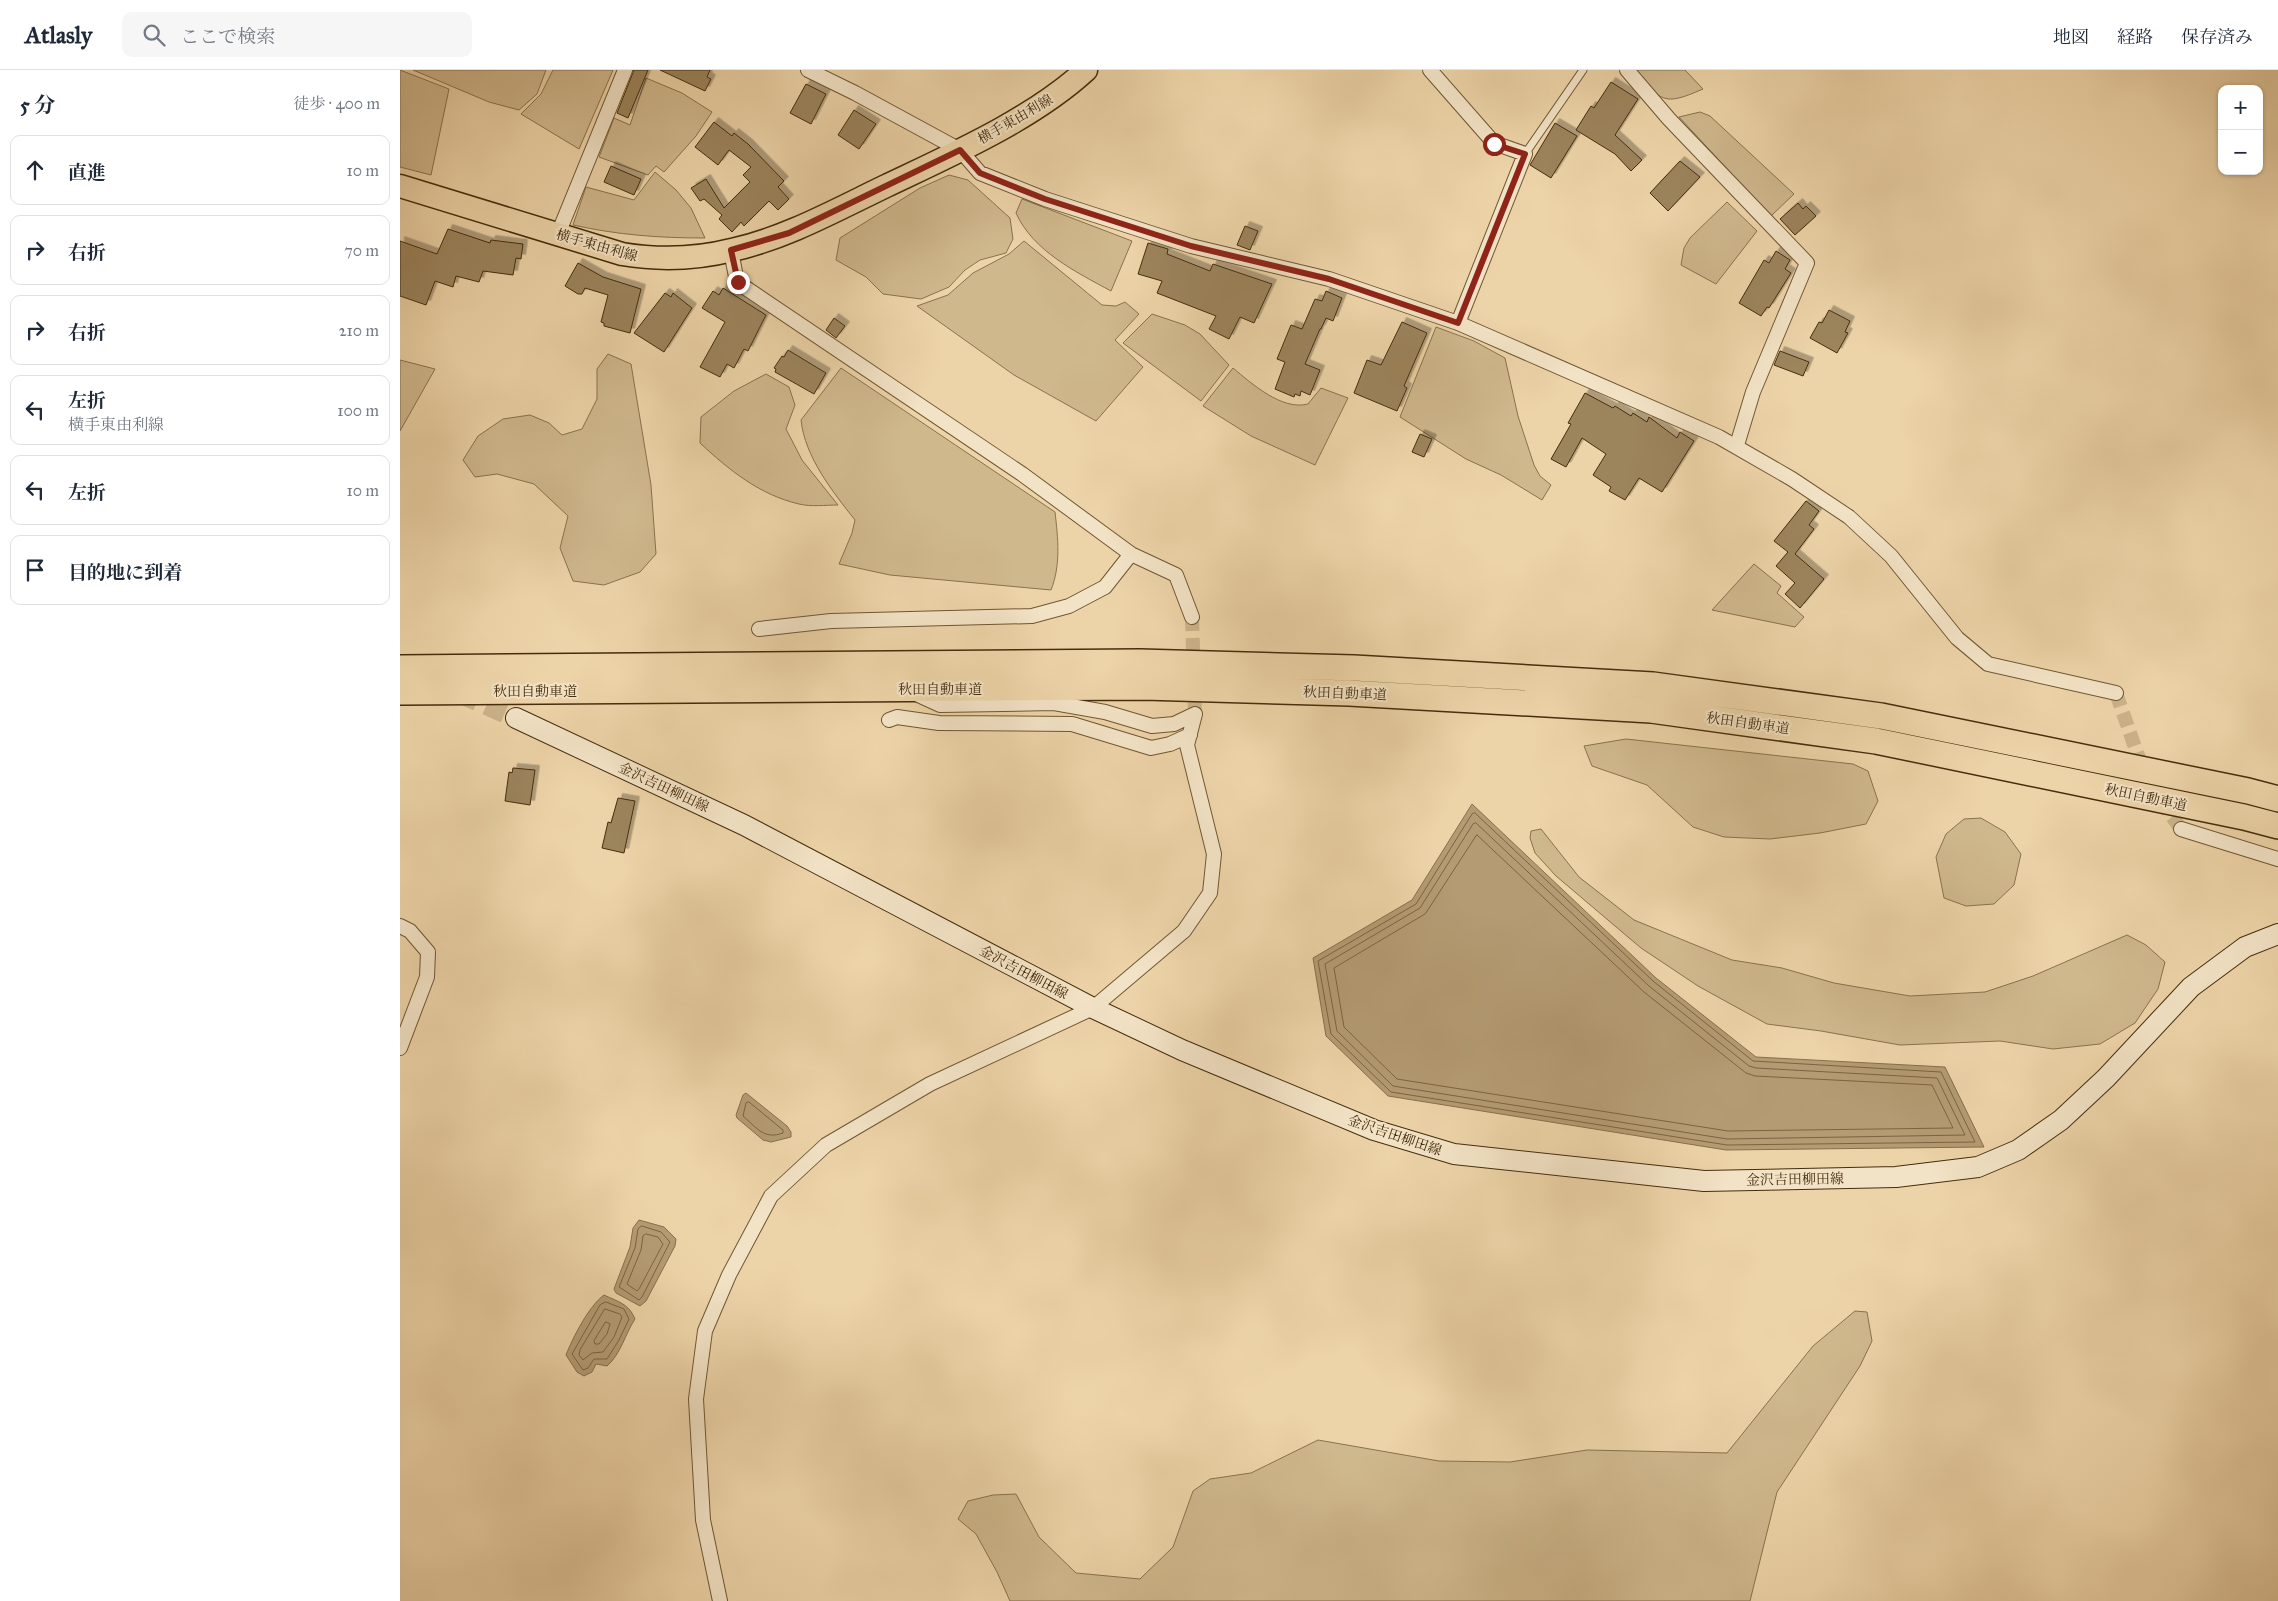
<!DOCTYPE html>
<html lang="ja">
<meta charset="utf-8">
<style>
:root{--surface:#fff;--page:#f6f6f7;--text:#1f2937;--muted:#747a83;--line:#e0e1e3}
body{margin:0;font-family:"IM FELL Great Primer","Noto Serif JP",serif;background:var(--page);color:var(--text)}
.controls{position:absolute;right:15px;top:15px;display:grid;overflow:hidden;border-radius:10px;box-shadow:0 1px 4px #0004}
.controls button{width:45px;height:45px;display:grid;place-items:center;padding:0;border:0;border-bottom:1px solid var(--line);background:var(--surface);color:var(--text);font:25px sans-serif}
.stop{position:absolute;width:15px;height:15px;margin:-11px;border:4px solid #8f2418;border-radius:50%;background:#fff}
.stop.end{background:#8f2418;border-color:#fff;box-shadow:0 1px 5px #0008}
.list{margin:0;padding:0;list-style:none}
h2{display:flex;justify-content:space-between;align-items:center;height:65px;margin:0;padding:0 20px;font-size:21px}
h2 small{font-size:16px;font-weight:400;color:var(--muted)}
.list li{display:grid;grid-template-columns:32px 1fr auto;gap:15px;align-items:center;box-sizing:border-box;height:70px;margin:0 10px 10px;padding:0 10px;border:1px solid var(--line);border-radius:10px}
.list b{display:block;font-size:19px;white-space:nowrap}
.list p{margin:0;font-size:16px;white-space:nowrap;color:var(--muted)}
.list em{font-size:16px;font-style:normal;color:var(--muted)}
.icon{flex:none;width:28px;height:28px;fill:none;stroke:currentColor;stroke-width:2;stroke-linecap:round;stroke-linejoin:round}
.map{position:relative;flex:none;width:1878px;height:1531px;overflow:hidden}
header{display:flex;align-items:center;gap:30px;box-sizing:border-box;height:70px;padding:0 25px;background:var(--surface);border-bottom:1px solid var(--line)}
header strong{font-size:24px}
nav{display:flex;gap:28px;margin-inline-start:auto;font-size:18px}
.search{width:350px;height:45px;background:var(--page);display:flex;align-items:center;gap:12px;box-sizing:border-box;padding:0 18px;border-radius:10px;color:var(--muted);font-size:19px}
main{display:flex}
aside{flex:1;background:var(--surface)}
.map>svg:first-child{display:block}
.green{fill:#d0b88d;stroke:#8a724c}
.water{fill:#b49b73;stroke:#886f4a}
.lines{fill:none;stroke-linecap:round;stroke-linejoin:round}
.shore{stroke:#7c6440;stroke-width:1}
.building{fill:#9c845d;stroke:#452d0c;filter:url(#shadow)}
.minor-tunnel{stroke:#cbb389;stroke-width:14;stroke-dasharray:14 7;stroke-linecap:butt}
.secondary-tunnel{stroke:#cbb389;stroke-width:20;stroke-dasharray:20 10;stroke-linecap:butt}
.service-casing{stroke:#6f5733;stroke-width:9}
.minor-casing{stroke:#6f5733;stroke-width:16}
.secondary-casing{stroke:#452d0c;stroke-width:22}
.primary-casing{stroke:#452d0c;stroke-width:25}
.motorway-casing{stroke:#452d0c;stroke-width:28}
.service{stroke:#f3e3c6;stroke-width:7}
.minor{stroke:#f3e3c6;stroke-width:14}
.secondary{stroke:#f3e3c6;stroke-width:20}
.primary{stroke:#edd4a8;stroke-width:22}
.motorway{stroke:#edd4a8;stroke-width:25}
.route{stroke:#8f2418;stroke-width:6}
.labels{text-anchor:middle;stroke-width:4;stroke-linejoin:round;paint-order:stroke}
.street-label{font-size:14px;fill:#452d0c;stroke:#f3e3c6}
</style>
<header>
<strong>Atlasly</strong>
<div class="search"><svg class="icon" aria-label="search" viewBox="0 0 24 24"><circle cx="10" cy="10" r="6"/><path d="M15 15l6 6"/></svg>ここで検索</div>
<nav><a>地図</a><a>経路</a><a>保存済み</a></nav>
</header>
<main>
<aside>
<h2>5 分<small>徒歩 · 400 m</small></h2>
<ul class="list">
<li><svg class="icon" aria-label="ahead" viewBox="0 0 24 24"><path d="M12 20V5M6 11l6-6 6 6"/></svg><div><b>直進</b></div><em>10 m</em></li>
<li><svg class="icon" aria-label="right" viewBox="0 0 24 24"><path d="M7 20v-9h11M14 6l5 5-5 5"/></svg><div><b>右折</b></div><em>70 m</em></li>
<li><svg class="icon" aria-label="right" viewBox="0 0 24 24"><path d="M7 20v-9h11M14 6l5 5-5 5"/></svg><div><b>右折</b></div><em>210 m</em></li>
<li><svg class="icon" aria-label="left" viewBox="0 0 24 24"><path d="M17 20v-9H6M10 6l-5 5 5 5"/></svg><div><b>左折</b><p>横手東由利線</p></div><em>100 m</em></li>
<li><svg class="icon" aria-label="left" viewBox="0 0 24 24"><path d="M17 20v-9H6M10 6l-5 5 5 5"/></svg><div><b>左折</b></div><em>10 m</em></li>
<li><svg class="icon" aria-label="arrive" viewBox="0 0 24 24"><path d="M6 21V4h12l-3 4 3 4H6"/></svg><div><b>目的地に到着</b></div></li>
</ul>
</aside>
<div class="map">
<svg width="1878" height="1531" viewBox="0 0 1878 1531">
<defs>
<filter id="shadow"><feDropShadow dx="4.5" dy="-4.5" stdDeviation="0" flood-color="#0004"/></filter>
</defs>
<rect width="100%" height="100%" fill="#edd4a8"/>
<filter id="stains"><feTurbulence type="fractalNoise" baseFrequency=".004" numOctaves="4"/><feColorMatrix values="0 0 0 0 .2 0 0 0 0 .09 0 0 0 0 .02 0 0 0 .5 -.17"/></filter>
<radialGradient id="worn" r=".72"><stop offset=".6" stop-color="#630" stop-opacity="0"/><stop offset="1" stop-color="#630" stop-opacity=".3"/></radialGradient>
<!-- green -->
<path class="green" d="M0 0 49 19 31 105 0 97Z
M13 0H146L137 24 119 40 89 32Z
M153 0H213L179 79 121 44 141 24Z
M1234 0H1285L1303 19C1262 37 1262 31 1234 0Z
M246 8 282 23 312 42 296 66 264 102 256 96 248 105 199 87 214 48 230 55Z
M1300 42 1310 46 1394 124 1371 146 1279 47Z
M255 102 276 120 291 138 305 168C259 168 218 165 173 155L186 117 234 130Z
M549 105 568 110 610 148 613 169 606 183 580 190 565 200 549 217 521 229 483 224 466 207 436 190 440 168 520 118Z
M622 129 732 171 711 221C676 202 633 181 616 143Z
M1327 132 1357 161 1316 214 1281 195 1284 178 1290 168Z
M624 171 702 235 716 236 725 232 739 244 715 270 743 297 696 351 614 305 517 236 548 225 573 203 609 184Z
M752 244 785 255 800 264 829 295 801 331 723 273Z
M1036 257 1074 271 1105 288 1118 346 1134 395 1140 406 1151 415 1142 430 1101 405 1066 389 1000 347Z
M208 284 231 294 251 415 256 484 240 502 204 515 173 511 160 478 168 446 134 414 97 404 75 407 63 390 78 366 103 349 130 345 149 353 162 365 182 359 197 329V299Z
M0 290 35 299 0 361Z
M441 298 655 442C658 468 661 495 651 520L490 505 439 494 452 463 455 450C432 421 405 387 401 350Z
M833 298C851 313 882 341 908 334L921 318 948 328 915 395 851 366 803 336Z
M366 304 389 317 395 335 386 359 402 390 438 435C426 435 411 437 399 434 360 425 329 400 300 373L301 347 334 321Z
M1354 494 1381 516 1377 523 1404 547 1395 557 1312 540Z
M1226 669 1453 694 1468 701 1478 731 1466 754 1420 763 1370 769 1324 767 1293 757 1247 715 1192 696 1184 676Z
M1581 748 1605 762 1621 784 1614 815 1594 834 1566 836 1544 828 1536 787 1546 764 1564 749Z
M1141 759 1179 807 1234 850 1332 890 1382 898 1434 913 1510 926 1585 922 1633 906 1727 865 1746 875 1765 892 1758 919 1735 953 1700 974 1653 979 1600 971 1500 975 1421 961 1367 954 1298 916 1241 878 1156 806 1135 783 1130 768 1131 761Z
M1455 1241 1467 1242 1472 1271 1460 1296 1377 1422 1350 1531H610L597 1502 576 1464 558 1449 568 1431 593 1425 616 1424 639 1467 676 1503 740 1509 773 1477 793 1421 810 1409 851 1403 918 1370 1039 1391 1110 1392 1187 1380 1327 1383 1413 1276Z"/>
<!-- water -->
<path class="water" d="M1072 734 1256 908 1356 987 1545 997 1584 1077 1326 1080 988 1026 926 966 913 888 1012 830Z
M346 1023 387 1056 391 1062V1067L371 1072 363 1070 337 1048 336 1045 343 1025Z
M239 1150 264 1157 276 1169 275 1176 246 1231 240 1236 216 1223 214 1219 230 1177 233 1158Z
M204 1225C219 1232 229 1234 235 1249 225 1264 221 1284 207 1296L196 1294 192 1302 184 1306 177 1302 166 1285C173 1267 189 1236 204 1225Z"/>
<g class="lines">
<!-- shore -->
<path class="shore" d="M1075 743 1253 911 1353 991 1541 1002 1575 1072 1327 1075 991 1022 931 964 918 891 1016 834 1072 744Z
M1076 753 1249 916 1349 996 1356 998 1537 1008 1565 1065 1327 1069 993 1016 937 961 925 894 1020 838 1073 754Z
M1077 765 1244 922 1346 1003 1355 1006 1532 1015 1553 1058 1328 1061 997 1009 944 957 934 898 1025 844Z
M349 1032 383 1060V1063C364 1070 357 1058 343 1046L346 1033Z
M242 1156 261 1162 270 1172 242 1227 239 1230 219 1217 235 1178 238 1159Z
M246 1164 258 1167 263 1174 239 1219 237 1221 227 1214 241 1180 243 1166Z
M206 1232 224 1239 229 1249 219 1270 207 1289H194L188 1298 183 1300 172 1284 200 1235Z
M205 1239 220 1244 222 1247 214 1267 203 1282 192 1283 183 1290 179 1285 180 1280Z
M206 1252 210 1254 207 1264 199 1274H195L194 1271Z"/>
</g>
<!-- building -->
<path class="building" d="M234 0H248L228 48 217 43Z
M260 0H310L307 7 311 9 305 21Z
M1211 12 1238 29 1215 65 1242 90 1231 101 1215 84 1176 60 1191 36 1194 38Z
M406 14 426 24 411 54 390 43Z
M454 40 476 54 459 79 438 65Z
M314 52 332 66 334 63 348 74 384 111 378 117 389 129 378 140 369 131 344 156 341 152 332 162 319 149 322 145 304 129 300 131 291 118 306 109 324 138 350 112 343 105 351 97 329 80 318 95 295 77Z
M1155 53 1177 66 1151 108 1130 95Z
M1280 91 1300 107 1268 141 1250 123Z
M211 96 241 109 234 125 204 112Z
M1398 133 1403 139 1406 136 1416 146 1395 165 1380 149Z
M845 156 858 161 850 180 837 175Z
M48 159 90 173 91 170 123 174 121 189 116 188 113 205 83 201 79 212 56 206 53 217 35 211 26 235 0 226V171L37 184Z
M748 173 768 179 767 184 810 201 813 194 872 214 854 253 840 247 829 269 809 259 816 246 757 223 762 211 738 204Z
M1376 181 1390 190 1385 199 1391 203 1369 238 1367 237 1361 246 1339 233 1364 190 1369 193Z
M178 193 203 207 241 219 230 263 204 256V253L201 252 208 225 185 218 182 224H178L165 216Z
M323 218 366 245 348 281 344 279 334 298 327 294 320 307 300 297 325 252 302 238 313 221 319 225Z
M926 221 942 228 933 251 926 248 921 259H920L905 294 920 300 910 325 901 321 900 326 895 324 894 327 875 319 885 292 877 289 891 255 902 259 915 229 922 231Z
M265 223 271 227 273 223 292 238 264 282 234 263Z
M1429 240 1450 251 1445 262 1448 263 1437 283 1410 268 1419 252 1422 253Z
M434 248 445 256 436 268 426 260Z
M1002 252 1027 263 1004 316 1007 318 997 341 954 323 967 290 981 295Z
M388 280 426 303 414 324 375 302 376 299 374 298 382 286 384 287Z
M1380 281 1409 292 1403 306 1374 295Z
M1185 323 1213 338 1215 336 1231 346 1233 343 1247 352 1249 347 1277 368 1280 362 1294 371 1262 422 1239 408 1225 430 1209 421 1211 417 1193 405 1206 384 1182 368 1166 397 1151 389 1171 354 1168 353Z
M1020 364 1032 369 1024 387 1012 382Z
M1406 431 1419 441 1409 455 1414 459 1395 484 1424 509 1400 538 1385 524 1395 513 1376 496 1388 482 1374 471Z
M113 698 135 700 130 735 105 731 109 702 112 703Z
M218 728 235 731 224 783 202 778 208 752 211 753Z"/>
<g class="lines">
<!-- minor-tunnel -->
<path class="minor-tunnel" d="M792 547 795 644
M1716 623 1737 683 1745 702
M1760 730 1781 759"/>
<!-- secondary-tunnel -->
<path class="secondary-tunnel" d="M59 623 116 648"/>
<!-- service casing -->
<g class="service-casing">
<path id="service" d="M1125 84 1183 0"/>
</g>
<!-- minor casing -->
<g class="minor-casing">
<path id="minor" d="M408 0 455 23 560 80 580 103 645 129 791 176 929 209 1058 253 1319 367 1392 409 1449 447 1491 486 1557 568 1588 594 1716 623
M1030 0 1094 73 1125 84 1058 253
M1227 0 1269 49 1407 193 1353 322 1337 375
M158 164 225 0
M331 181 337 212 622 404 731 484 776 505 792 547
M359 559 431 551 632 546 669 536 705 517 731 484
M516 624 540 635 654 633 705 642 752 656 774 654 795 644
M489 650 497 647 539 653 672 654 751 678 770 674 790 665
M1781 759 1878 789
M0 856 10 861 28 882 27 907 0 978
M320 1531 303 1450 296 1329 305 1261 329 1205 371 1126 426 1075 530 1014 693 938 784 861 810 823 814 784 787 675 795 644"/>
</g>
<!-- secondary casing -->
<g class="secondary-casing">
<path id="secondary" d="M116 648 344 755 693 938 782 980 974 1060 1054 1084 1304 1111 1496 1107 1578 1097 1618 1080 1661 1050 1706 1008 1791 917 1845 877 1878 864"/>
</g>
<!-- primary casing -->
<g class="primary-casing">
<path id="primary" d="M0 116 222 184C258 190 296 189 332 180 386 168 436 140 486 116 551 85 633 49 686 0"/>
</g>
<!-- motorway casing -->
<g class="motorway-casing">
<path id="motorway" d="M0 598 740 592 954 598 1253 615 1481 646 1848 721 1878 729
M0 622 744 617 949 623 1251 640 1476 671 1844 747 1878 756"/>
</g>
<!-- service -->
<use href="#service" class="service"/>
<!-- minor -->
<use href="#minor" class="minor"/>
<!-- secondary -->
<use href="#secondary" class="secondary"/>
<!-- primary -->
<use href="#primary" class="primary"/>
<!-- motorway -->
<use href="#motorway" class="motorway"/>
</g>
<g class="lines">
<!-- route -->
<path class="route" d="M338 212 331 180 389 163 560 80 580 103 645 129 791 176 929 209 1058 253 1125 84 1094 74"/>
</g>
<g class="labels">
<!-- street labels -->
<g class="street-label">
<text transform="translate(615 49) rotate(-30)" y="5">横手東由利線</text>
<text transform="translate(197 175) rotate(16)" y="5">横手東由利線</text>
<text x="540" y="624">秋田自動車道</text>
<text x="135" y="626">秋田自動車道</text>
<text transform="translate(945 623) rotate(2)" y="5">秋田自動車道</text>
<text transform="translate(1348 653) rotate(8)" y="5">秋田自動車道</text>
<text transform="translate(264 717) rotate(25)" y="5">金沢吉田柳田線</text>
<text transform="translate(1746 727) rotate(12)" y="5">秋田自動車道</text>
<text transform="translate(624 902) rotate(28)" y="5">金沢吉田柳田線</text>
<text transform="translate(995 1065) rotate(19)" y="5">金沢吉田柳田線</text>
<text transform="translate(1395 1109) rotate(-1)" y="5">金沢吉田柳田線</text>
</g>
</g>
<rect width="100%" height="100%" filter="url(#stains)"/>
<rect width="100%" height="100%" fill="url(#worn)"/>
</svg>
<div class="controls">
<button>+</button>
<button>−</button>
</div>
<div class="stop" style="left:1094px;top:74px"></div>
<div class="stop end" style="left:338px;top:212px"></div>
</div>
</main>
